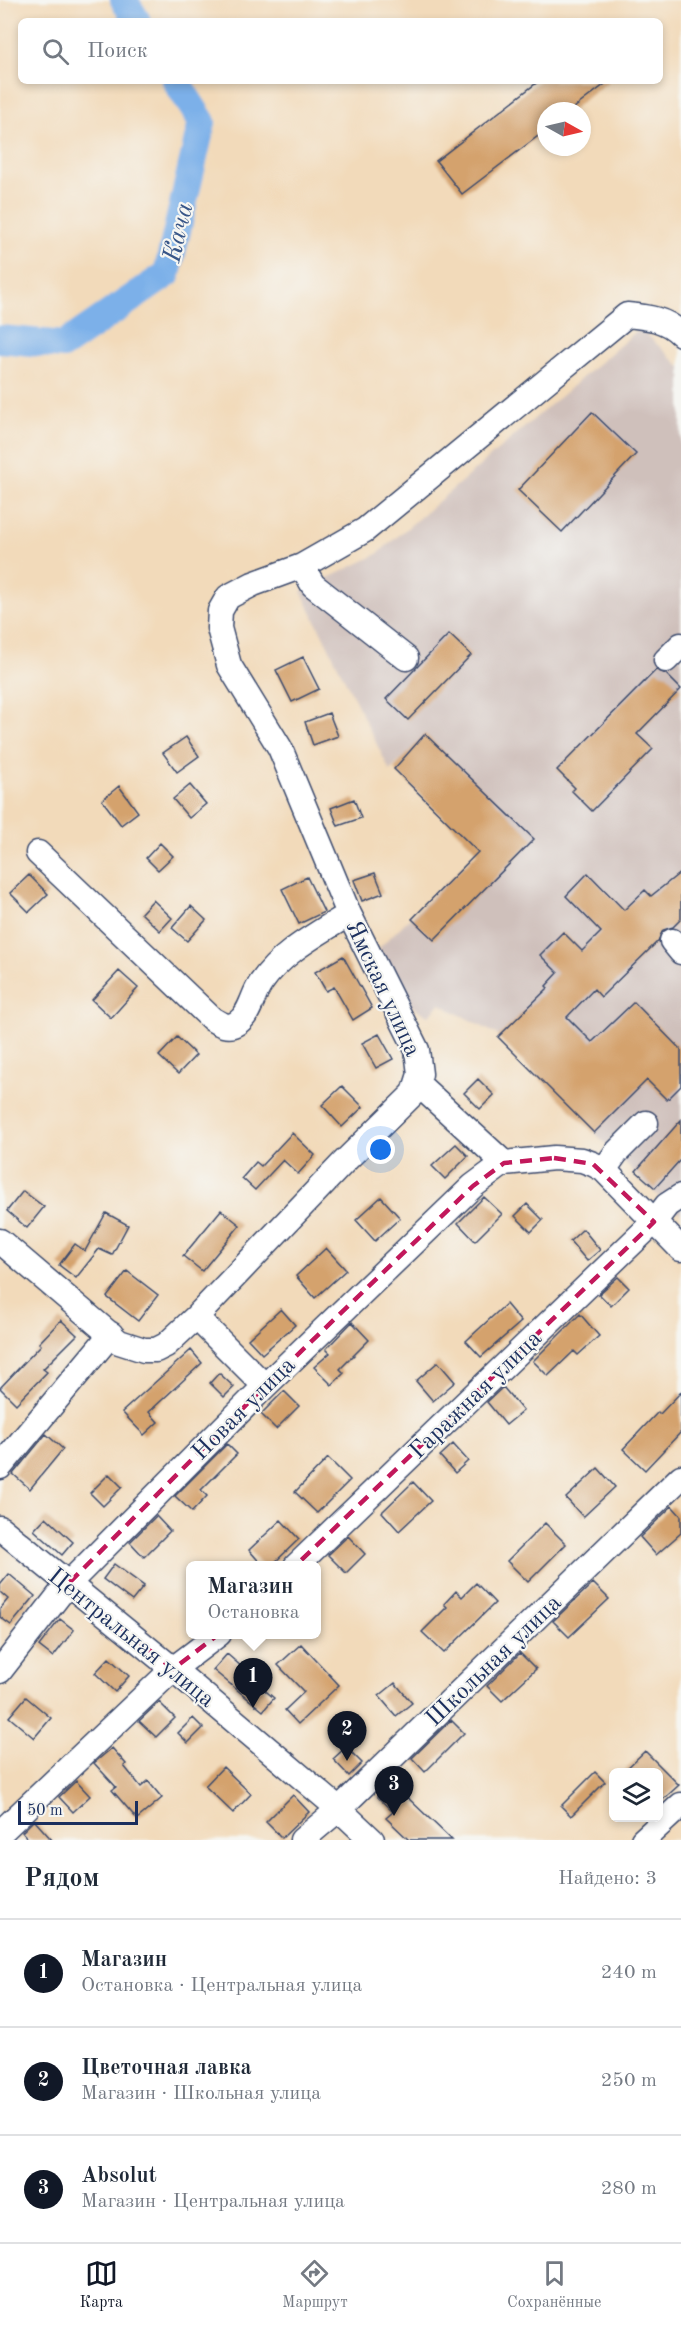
<!DOCTYPE html>
<html lang="ru">
<meta charset="utf-8">
<style>
:root{--surface:#fff;--page:#f2f2f3;--text:#1f2937;--muted:#747a83;--line:#e0e1e3;--accent:#111827}
body{margin:0;font-family:"Old Standard TT",serif;background:var(--page);color:var(--text)}
.controls{position:absolute;right:18px;bottom:18px;display:grid;overflow:hidden;border-radius:9px;box-shadow:0 3px 9px #0003}
.controls button{width:54px;height:54px;display:grid;place-items:center;padding:0;border:0;border-bottom:2px solid var(--line);background:var(--surface);color:var(--text);font:30px sans-serif}
.compass{position:absolute;left:537px;top:102px;width:54px;height:54px;border-radius:50%;background:var(--surface);box-shadow:0 3px 9px #0003;rotate:98deg}
.scale{position:absolute;left:18px;bottom:15px;width:120px;box-sizing:border-box;padding-left:6px;border:3px solid #1b2f5e;border-top:0;font-size:16px;line-height:21px;white-space:nowrap;color:#1b2f5e;-webkit-text-stroke:4px #f6f6f2;paint-order:stroke}
.you{position:absolute;left:381px;top:1150px;width:21px;height:21px;margin:-15px;border:4px solid #fff;border-radius:50%;background:#1a73e8;box-shadow:0 0 0 9px #1a73e833}
.badge{display:grid;place-items:center;width:39px;height:39px;border-radius:50%;background:var(--accent);color:#fff;font-size:20px;font-weight:700}
.pin{position:absolute;translate:-50% -50px;filter:drop-shadow(0 2px 3px #0008)}
.pin::after{content:'';position:absolute;top:32px;width:21px;height:18px;background:inherit;clip-path:polygon(0 0,100% 0,50% 100%)}
.popup{position:absolute;left:186px;top:1561px;width:135px;height:78px;box-sizing:border-box;display:grid;place-content:center;border-radius:9px;background:var(--surface);filter:drop-shadow(0 2px 4px #0005);font-size:20px;white-space:nowrap;color:var(--muted)}
.popup b{font-size:22px;color:var(--text)}
.popup::after{content:'';position:absolute;left:50%;top:100%;margin-left:-12px;border:12px solid transparent;border-top-color:var(--surface)}
.list{margin:0;padding:0;list-style:none}
h2{display:flex;justify-content:space-between;align-items:center;height:78px;margin:0;padding:0 24px;font-size:26px}
h2 small{font-size:20px;font-weight:400;color:var(--muted)}
.list li{display:grid;grid-template-columns:39px 1fr auto;gap:18px;align-items:center;box-sizing:border-box;height:108px;padding:0 24px;border-top:2px solid var(--line)}
.list b{display:block;font-size:22px;white-space:nowrap}
.list p{margin:0;font-size:20px;white-space:nowrap;color:var(--muted)}
.list em{font-size:20px;font-style:normal;color:var(--muted)}
.icon{flex:none;width:33px;height:33px;fill:none;stroke:currentColor;stroke-width:2;stroke-linecap:round;stroke-linejoin:round}
.map{position:relative;flex:none;width:681px;height:1840px;overflow:hidden}
.search{position:absolute;background:var(--surface);box-shadow:0 3px 9px #0003;left:18px;right:18px;top:18px;height:66px;display:flex;align-items:center;gap:15px;box-sizing:border-box;padding:0 21px;border-radius:9px;color:var(--muted);font-size:22px}
.sheet{height:402px;background:var(--surface)}
nav{display:flex;justify-content:space-around;align-items:center;box-sizing:border-box;height:84px;border-top:2px solid var(--line);background:var(--surface);font-size:16px;color:var(--muted)}
nav a{display:grid;justify-items:center;gap:3px}
nav .on{color:var(--accent)}
.map>svg:first-child{display:block}
.industrial{fill:#cfc0bb}
.lines{fill:none;stroke-linecap:round;stroke-linejoin:round}
.river{stroke:#7cb0e9;stroke-width:28}
.building{fill:#d4a26d}
.minor-casing{stroke:#3b496c;stroke-width:27}
.minor{stroke:#fff;stroke-width:24}
.marked{fill:none;stroke:#c2185b;stroke-width:4.5;stroke-dasharray:12 8;stroke-linejoin:round}
.labels{text-anchor:middle;stroke-width:4.5;stroke-linejoin:round;paint-order:stroke}
.street-label{font-size:24px;fill:#1b2f5e;stroke:#f6f6f2}
.water-label{font-size:26px;font-style:italic;fill:#385688;stroke:#f6f6f2}
</style>
<div class="map">
<svg width="681" height="1840" viewBox="0 0 681 1840">
<rect width="100%" height="100%" fill="#f6f6f2"/>
<filter id="ink" filterUnits="userSpaceOnUse"><feTurbulence type="fractalNoise" baseFrequency=".0167" numOctaves="2"/><feDisplacementMap in="SourceGraphic" scale="12" xChannelSelector="R" yChannelSelector="G"/><feConvolveMatrix kernelMatrix="1 2 1 2 8 2 1 2 1" color-interpolation-filters="sRGB"/></filter>
<filter id="wash" filterUnits="userSpaceOnUse"><feTurbulence type="fractalNoise" baseFrequency=".008" numOctaves="4" result="noise"/><feDisplacementMap in="SourceGraphic" scale="24" xChannelSelector="R" yChannelSelector="G"/><feGaussianBlur stdDeviation="1.35" result="paint"/><feColorMatrix in="noise" values="0 0 0 0 0 0 0 0 0 0 0 0 0 0 0 0 0 1.4 0 .05"/><feComposite in="paint" operator="in"/></filter>
<g filter="url(#wash)">
<rect width="100%" height="100%" fill="#f2daba"/>
<!-- industrial -->
<path class="industrial" d="M640 328 681 367V1213L667 1205 496 1034 440 1004 428 1016 412 1006 379 948 478 852 394 769 405 756 390 771 301 591 376 555Z"/>
<g class="lines">
<!-- river -->
<path class="river" d="M124 0 137 21
M0 339 64 345 167 274 202 122 176 81"/>
</g>
<g id="blocks">
<!-- building -->
<path class="building" d="M539 81H609L570 111H546V130L462 194 436 161Z
M592 412 636 454 562 532 518 490Z
M449 634 471 655 408 720 386 699Z
M303 657 319 689 292 702 276 670Z
M656 670 666 674 681 689 637 734 653 749 592 811 572 791 575 788 557 770Z
M329 713 338 736 313 745 305 722Z
M425 734 534 839 434 940 412 919 478 852 394 769Z
M186 737 199 756 177 772 163 753Z
M190 785 206 804 189 818 173 799Z
M119 786 138 812 121 825 102 800Z
M354 799 361 818 338 826 331 808Z
M160 843 173 856 158 870 146 858Z
M681 872V919L673 927 663 930 658 941 601 997 594 989 567 1017 592 1042 634 1002 681 1050V1086L667 1100 647 1080 594 1133 498 1037 548 988 546 986 558 973 540 955 563 932 582 951 601 932 566 896 588 873 624 910 645 890 651 896Z
M375 873 383 893 362 901 354 880Z
M29 875 48 894 29 912 10 893Z
M307 877 324 912 299 924 282 889Z
M153 900 172 918 160 931 141 913Z
M191 906 206 920 187 941 172 928Z
M343 956 372 1008 353 1020 334 987 326 991 315 972Z
M119 971 138 988 111 1018 92 1000Z
M379 1034 393 1059 376 1068 362 1043Z
M177 1037 196 1055 178 1074 159 1056Z
M478 1079 494 1095 480 1109 464 1093Z
M342 1086 363 1107 342 1127 322 1105Z
M681 1120V1159L655 1188 636 1171Z
M292 1133 315 1155 298 1174 283 1160 255 1190 242 1178 256 1162 261 1166Z
M456 1144 468 1156 445 1179 432 1166Z
M23 1191 44 1207 27 1228 7 1211Z
M381 1197 400 1218 375 1241 356 1220Z
M484 1197 502 1214 475 1241 458 1223Z
M527 1204 543 1220 531 1232 515 1216Z
M221 1210 240 1225 202 1271 183 1256Z
M106 1213 128 1225 112 1255 99 1249 76 1278 59 1265 75 1244 85 1251Z
M583 1229 600 1250 587 1261 570 1241Z
M326 1248 346 1270 315 1298 296 1276Z
M127 1271 158 1295 138 1321 107 1297Z
M618 1277 629 1288 611 1306 599 1294Z
M506 1304 521 1322 481 1357 466 1341Z
M281 1309 295 1325 262 1354 248 1339Z
M580 1314 599 1336 578 1355 574 1351 548 1376 533 1361Z
M61 1320 77 1335 43 1369 47 1372 16 1404 0 1388 41 1345 39 1343Z
M352 1322 369 1340 340 1369 344 1373 332 1385 314 1367 330 1353 326 1349Z
M191 1350 202 1363 149 1412 158 1422 144 1435 122 1412Z
M438 1362 455 1382 433 1401 416 1381Z
M219 1373 234 1387 224 1397 210 1383Z
M503 1387 523 1411 506 1425 487 1402Z
M284 1391 299 1406 276 1429 261 1414Z
M681 1392V1432L645 1470 623 1449 658 1412 660 1414Z
M46 1434 63 1449 30 1489 13 1474Z
M227 1444 237 1454 201 1490 207 1496 192 1512 175 1496Z
M453 1444 468 1461 455 1473 440 1456Z
M328 1458 350 1480 317 1513 295 1492Z
M598 1468 615 1487 583 1517 566 1498Z
M109 1474 122 1487 103 1506 90 1493Z
M413 1482 431 1501 399 1531 382 1512Z
M672 1506 681 1516V1533L656 1555 640 1537Z
M156 1516 170 1531 144 1557 130 1542Z
M46 1517 73 1542 62 1555 34 1530Z
M281 1520 299 1539 271 1566H263L249 1550Z
M545 1523 566 1544 528 1582 507 1561Z
M348 1536 365 1554 346 1573 328 1555Z
M114 1564 144 1586 132 1601 103 1579Z
M9 1574 35 1596 11 1625 0 1617V1609L8 1599 0 1592V1585Z
M476 1583 495 1603 444 1653 422 1632 447 1607 444 1604 456 1591 462 1597Z
M593 1583 609 1599 569 1637 553 1621Z
M60 1619 74 1630 53 1657 39 1646Z
M301 1644 339 1685 298 1724 285 1710 304 1692 278 1665Z
M520 1653 536 1669 502 1701 487 1686Z
M227 1654 250 1674 248 1676 274 1698 263 1711 213 1670Z
M109 1658 129 1676 115 1692 95 1673Z
M395 1683 412 1703 396 1716 379 1696Z
M26 1697 51 1718 34 1738 9 1717Z
M159 1702 175 1718 156 1737 139 1721Z
M193 1718 203 1728 188 1743 178 1733Z
M451 1720 464 1733 425 1772 412 1758Z
M346 1747 362 1763 349 1776 333 1759Z
M112 1748 126 1764 124 1766 141 1787 148 1781 162 1798 137 1819 112 1790 116 1787 94 1763Z
M645 1751 679 1785 658 1804V1773H622Z
M223 1767 251 1794 233 1813 205 1786Z
M595 1772 605 1782 571 1816 561 1806Z
M76 1781 90 1796 73 1812 59 1797Z
M389 1784 404 1800 407 1797 452 1840H409L386 1818 393 1812 377 1796Z
M293 1795 309 1812 282 1838 266 1822Z
M34 1820 52 1840H29L22 1832Z"/>
</g>
</g>
<g filter="url(#ink)">
<use href="#blocks" fill-opacity="0" stroke="#3b496c" stroke-width="1.5"/>
<g class="lines">
<!-- minor casing -->
<g class="minor-casing">
<path id="minor" d="M302 566 313 585 406 658
M666 660 681 645
M38 853 212 1019C220 1024 228 1029 237 1023 251 1014 252 995 261 983 283 951 318 934 349 914
M672 941 681 952
M418 1084 504 1163 554 1158 582 1160 593 1164 604 1170 681 1249
M604 1170 616 1153 646 1123
M0 1241 119 1342 144 1350H156L166 1345 196 1317 344 1162 414 1093 420 1074 417 1050 349 914 280 748 229 665 219 628 220 611 228 597 253 584 302 566 365 530 627 315C648 317 666 319 681 334
M196 1317 265 1386
M0 1467 111 1334
M0 1528 173 1669 339 1809 372 1840
M296 1566 654 1222 667 1205 681 1196
M0 1671 67 1585 265 1386 473 1186 504 1163
M0 1833 173 1669 219 1634
M302 1840 339 1809 681 1477
M643 1840 681 1805"/>
</g>
<!-- minor -->
<use href="#minor" class="minor"/>
</g>
</g>
<!-- marked area -->
<path class="marked" d="M554 1158 593 1164 654 1222 244 1615 173 1669 67 1585 265 1386 473 1186 504 1163Z"/>
<g class="labels">
<!-- street labels -->
<g class="street-label">
<text transform="translate(384 988) rotate(65)" y="8">Ямская улица</text>
<text transform="translate(475 1394) rotate(-44)" y="8">Гаражная улица</text>
<text transform="translate(243 1408) rotate(-45)" y="8">Новая улица</text>
<text transform="translate(132 1637) rotate(39)" y="8">Центральная улица</text>
<text transform="translate(493 1660) rotate(-44)" y="8">Школьная улица</text>
</g>
<!-- water labels -->
<g class="water-label">
<text transform="translate(177 232) rotate(-77)" y="9">Кача</text>
</g>
</g>
</svg>
<div class="controls">
<button><svg class="icon" aria-label="layers" viewBox="0 0 24 24"><path d="M12 4l9 5-9 5-9-5zM3 14l9 5 9-5"/></svg></button>
</div>
<svg class="compass" viewBox="-18 -18 36 36"><path d="M0-13l5 13h-10z" fill="#e53935"/><path d="M0 13l5-13h-10z" fill="#747a83"/></svg>
<div class="scale">50 m</div>
<div class="you"></div>
<div class="pin badge" style="left:253px;top:1708px">1</div>
<div class="popup"><b>Магазин</b>Остановка</div>
<div class="pin badge" style="left:347px;top:1761px">2</div>
<div class="pin badge" style="left:394px;top:1816px">3</div>
<div class="search"><svg class="icon" aria-label="search" viewBox="0 0 24 24"><circle cx="10" cy="10" r="6"/><path d="M15 15l6 6"/></svg>Поиск</div>
</div>
<section class="sheet">
<h2>Рядом<small>Найдено: 3</small></h2>
<ul class="list">
<li><span class="badge">1</span><div><b>Магазин</b><p>Остановка · Центральная улица</p></div><em>240 m</em></li>
<li><span class="badge">2</span><div><b>Цветочная лавка</b><p>Магазин · Школьная улица</p></div><em>250 m</em></li>
<li><span class="badge">3</span><div><b>Absolut</b><p>Магазин · Центральная улица</p></div><em>280 m</em></li>
</ul>
</section>
<nav>
<a class="on"><svg class="icon" aria-label="map" viewBox="0 0 24 24"><path d="M3 6l6-2 6 2 6-2v14l-6 2-6-2-6 2zM9 4v14M15 6v14"/></svg>Карта</a>
<a><svg class="icon" aria-label="directions" viewBox="0 0 24 24"><path d="M12 3l9 9-9 9-9-9zM9 14v-3h6M13 9l2 2-2 2"/></svg>Маршрут</a>
<a><svg class="icon" aria-label="saved" viewBox="0 0 24 24"><path d="M7 4h10v16l-5-4-5 4z"/></svg>Сохранённые</a>
</nav>
